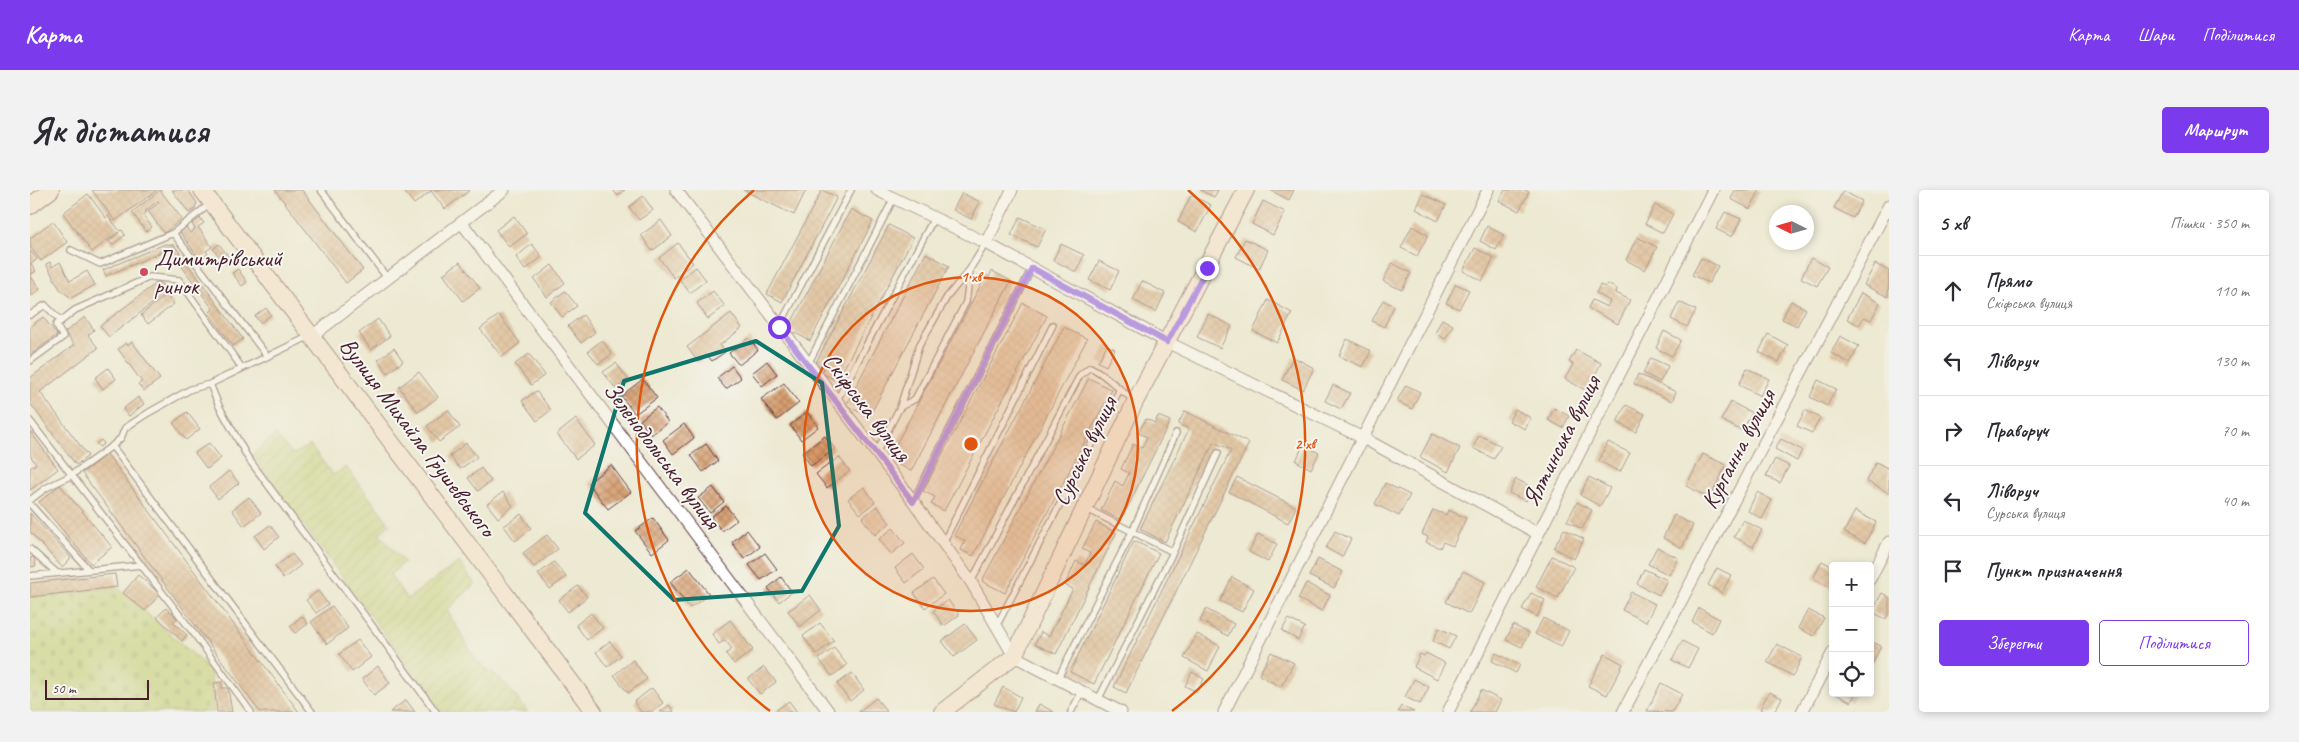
<!DOCTYPE html>
<html lang="uk">
<meta charset="utf-8">
<style>
:root{--surface:#fff;--page:#f2f2f3;--text:#2b2b33;--muted:#7c7c81;--line:#e1e1e2;--accent:#7c3aed}
body{margin:0;font-family:Caveat,sans-serif;background:var(--page);color:var(--text)}
.controls{position:absolute;right:15px;bottom:15px;display:grid;overflow:hidden;border-radius:5px;box-shadow:0 2px 8px #0003}
.controls button{width:45px;height:45px;display:grid;place-items:center;padding:0;border:0;border-bottom:1px solid var(--line);background:var(--surface);color:var(--text);font:25px sans-serif}
.compass{position:absolute;left:1739px;top:15px;width:45px;height:45px;border-radius:50%;background:var(--surface);box-shadow:0 2px 8px #0003;rotate:275deg}
.scale{position:absolute;left:15px;bottom:12px;width:104px;box-sizing:border-box;padding-left:5px;border:2px solid #4a1f2b;border-top:0;font-size:14px;line-height:18px;white-space:nowrap;color:#4a1f2b;-webkit-text-stroke:4px #f6f6f2;paint-order:stroke}
.stop{position:absolute;width:15px;height:15px;margin:-11px;border:4px solid #7c3aed;border-radius:50%;background:#fff}
.stop.end{background:#7c3aed;border-color:#fff;box-shadow:0 1px 5px #0008}
.list{margin:0;padding:0;list-style:none}
h2{display:flex;justify-content:space-between;align-items:center;height:65px;margin:0;padding:0 20px;font-size:21px}
h2 small{font-size:16px;font-weight:400;color:var(--muted)}
.list li{display:grid;grid-template-columns:32px 1fr auto;gap:15px;align-items:center;box-sizing:border-box;height:70px;padding:0 20px;border-top:1px solid var(--line)}
.list b{display:block;font-size:19px;white-space:nowrap}
.list p{margin:0;font-size:16px;white-space:nowrap;color:var(--muted)}
.list em{font-size:16px;font-style:normal;color:var(--muted)}
.actions{display:flex;gap:10px;padding:15px 20px}
.actions a{flex:1;padding:11px 0;border:1px solid var(--accent);border-radius:5px;text-align:center;font-size:18px;color:var(--accent)}
.actions .main{background:var(--accent);color:#fff}
.icon{flex:none;width:28px;height:28px;fill:none;stroke:currentColor;stroke-width:2;stroke-linecap:round;stroke-linejoin:round}
.map{position:relative;flex:none;width:1859px;height:522px;overflow:hidden;border-radius:5px}
header{display:flex;align-items:center;gap:30px;box-sizing:border-box;height:70px;padding:0 25px;background:var(--accent);color:#fff}
header strong{font-size:24px}
nav{display:flex;gap:28px;margin-inline-start:auto;font-size:18px}
.intro{display:flex;align-items:center;justify-content:space-between;box-sizing:border-box;height:120px;padding:0 30px}
h1{margin:0;font-size:35px}
.button{padding:12px 22px;border-radius:5px;background:var(--accent);color:#fff;font-size:18px;font-weight:700}
main{display:flex;gap:30px;padding:0 30px}
aside{flex:1;background:var(--surface);border-radius:5px;box-shadow:0 2px 8px #0003}
.map>svg:first-child{display:block}
.cemetery{fill:url(#cemetery-stones);stroke:#84774e}
.garden{fill:url(#garden-furrows);stroke:#84774e}
.building{fill:url(#building-cross-hatch)}
.lines{fill:none;stroke-linecap:round;stroke-linejoin:round}
.lane-casing{stroke:#623d44;stroke-width:8}
.street-casing{stroke:#623d44;stroke-width:13}
.secondary-casing{stroke:#623d44;stroke-width:18}
.lane{stroke:#fff;stroke-width:5.5}
.street{stroke:#fff;stroke-width:11}
.secondary{stroke:#fde4d1;stroke-width:16}
.route{stroke:#7c3aed;stroke-width:6}
.marked{fill:none;stroke:#0f766e;stroke-width:4;stroke-linejoin:round}
.ring{fill:none;stroke:#e0560e;stroke-width:2.5}
.poi-dot{fill:#d1495b;stroke:#f6f6f2;stroke-width:2}
.labels{text-anchor:middle;stroke-width:4;stroke-linejoin:round;paint-order:stroke}
.poi-label{font-size:24px;fill:#4a1f2b;stroke:#f6f6f2;text-anchor:start}
.street-label{font-size:24px;fill:#4a1f2b;stroke:#f6f6f2}
.centre{fill:#e0560e;stroke:#f6f6f2;stroke-width:2.5}
.ring-label{font-size:15px;text-anchor:middle;font-weight:bold;fill:#e0560e;stroke:#f6f6f2;stroke-width:4;stroke-linejoin:round;paint-order:stroke}
</style>
<header>
<strong>Карта</strong>
<nav><a>Карта</a><a>Шари</a><a>Поділитися</a></nav>
</header>
<div class="intro"><h1>Як дістатися</h1><a class="button">Маршрут</a></div>
<main>
<div class="map">
<svg width="1859" height="522" viewBox="0 0 1859 522">
<defs>
<pattern id="cemetery-stones" width="16" height="16" patternUnits="userSpaceOnUse" patternTransform="scale(1.25)"><rect width="16" height="16" fill="#bfcf72"/><path d="M2 7V4a2 2 0 0 1 4 0v3zM10 15v-3a2 2 0 0 1 4 0v3z" fill="#a6b163"/></pattern>
<pattern id="garden-furrows" width="10" height="10" patternUnits="userSpaceOnUse" patternTransform="scale(1.25)"><rect width="10" height="10" fill="#bfcf72"/><path d="M-1 1l2-2M0 10L10 0M9 11l2-2" fill="none" stroke="#a6b163"/></pattern>
<pattern id="building-cross-hatch" width="8" height="8" patternUnits="userSpaceOnUse" patternTransform="scale(1.25)"><rect width="8" height="8" fill="#d79f70"/><path d="M0 0l8 8M0 8l8-8" fill="none" stroke="#b0815c"/></pattern>
</defs>
<rect width="100%" height="100%" fill="#f6f6f2"/>
<filter id="ink" filterUnits="userSpaceOnUse"><feTurbulence type="fractalNoise" baseFrequency=".02" numOctaves="2"/><feDisplacementMap in="SourceGraphic" scale="10" xChannelSelector="R" yChannelSelector="G"/><feConvolveMatrix kernelMatrix="1 2 1 2 8 2 1 2 1" color-interpolation-filters="sRGB"/></filter>
<filter id="wash" filterUnits="userSpaceOnUse"><feTurbulence type="fractalNoise" baseFrequency=".0096" numOctaves="4" result="noise"/><feDisplacementMap in="SourceGraphic" scale="20" xChannelSelector="R" yChannelSelector="G"/><feGaussianBlur stdDeviation="1.12" result="paint"/><feColorMatrix in="noise" values="0 0 0 0 0 0 0 0 0 0 0 0 0 0 0 0 0 1.4 0 .05"/><feComposite in="paint" operator="in"/></filter>
<g filter="url(#wash)">
<rect width="100%" height="100%" fill="#ede9d2"/>
<!-- cemetery -->
<path class="cemetery" d="M87 397 180 479 184 522H0V407Z"/>
<!-- garden -->
<path class="garden" d="M245 245 263 264 280 255 303 285 316 277 360 334 349 344 374 372 360 385 377 409 429 372 445 394 417 420 446 470 475 493 498 522H412L222 265Z"/>
<g id="blocks">
<!-- building -->
<path class="building" d="M62 0H127L85 31Z
M130 0 152 29 134 43 118 21 129 13 128 11 115 21 117 22 113 25 122 37 116 42 102 22Z
M142 0H158L167 13 164 20 159 23Z
M245 0H272L333 80 316 93Z
M373 0H440L415 19 401 1 384 14Z
M583 0H595L588 6Z
M713 0H776L764 25Z
M792 0 807 7 752 112 737 104Z
M1170 0H1188L1184 7Z
M1240 0H1264L1259 10Z
M1475 0H1495L1499 2 1489 21 1469 11Z
M1705 0H1730L1720 19 1701 9Z
M1813 1 1832 11 1823 28 1804 18Z
M932 3 950 12 941 29 923 20Z
M58 4 76 28 78 26 90 41 92 40 95 45 82 55 79 51 89 43 88 42 62 62 33 23Z
M1393 4 1416 15 1408 31 1386 19Z
M1161 5 1181 15 1167 42 1148 32Z
M613 6 623 20 609 30 599 17Z
M1233 11 1255 22 1243 45 1222 34Z
M1625 15 1643 24 1633 43 1615 34Z
M821 19 843 31 780 151 758 139Z
M1695 22 1711 29 1702 47 1686 39Z
M484 26 497 44 479 57 466 40Z
M990 27 1016 39 1007 57 981 45Z
M170 28 174 33 168 37 182 57 176 61 178 64 170 70 150 42 156 37 160 43 165 39 162 34Z
M631 30 642 46 622 61 611 45Z
M23 31 37 52 11 71 0 57V48Z
M859 35 883 48 807 191 792 183 794 178 785 174Z
M1382 36 1398 45 1387 66 1371 58Z
M1457 36 1474 45 1466 60 1450 51Z
M1607 47 1627 57 1615 80 1596 70Z
M1215 49 1238 60 1229 79 1206 67Z
M648 53 663 73 644 88 629 68Z
M135 54 144 55 213 149 203 156 179 123 183 119 139 59 76 86 73 80Z
M189 54 202 71 197 75 183 59Z
M502 54 512 67 495 80 486 67Z
M1031 54 1054 65 1046 82 1023 70Z
M1445 58 1464 68 1452 91 1433 81Z
M0 61 7 69 1 74 6 81 0 85 10 99 0 107Z
M896 63 919 76 839 227 816 215Z
M1671 68 1688 76 1679 93 1662 85Z
M1781 68 1798 77 1787 96 1771 88Z
M1069 71 1089 81 1080 100 1059 90Z
M20 72 22 77 30 72 40 91 57 81 65 95 41 108 30 99 16 74Z
M430 72 450 98 433 111 413 84Z
M1362 73 1381 83 1372 100 1353 91Z
M1845 74 1859 81 1858 107 1834 95Z
M522 75 535 93 517 107 504 89Z
M666 77 676 90 660 103 650 90Z
M208 79 217 92 212 96 202 83Z
M962 81 981 91 881 281 867 274 869 270 865 268 867 265 862 262 956 85 959 87Z
M129 91 137 102 79 147 70 136Z
M1112 91 1135 103 1126 122 1103 110Z
M1426 94 1439 100 1429 119 1416 113Z
M1577 94 1587 99 1586 103 1600 110 1588 134 1558 118 1562 110 1577 117 1580 111 1566 103 1570 95 1575 97Z
M535 101 547 116 532 127 521 112Z
M683 101 695 116 678 129 667 113Z
M1831 103 1850 113 1841 130 1834 127 1829 135 1817 129Z
M136 105 144 114 118 134 111 125Z
M1238 110 1262 123 1247 153 1223 141Z
M1353 110 1364 116 1354 137 1342 131Z
M1761 111 1776 119 1767 136 1752 129Z
M1649 112 1666 120 1657 137 1641 129Z
M993 113 1017 126 914 321 901 314 905 307 893 301Z
M236 118 241 125 230 133 225 126Z
M701 123 712 138 690 155 695 162 682 171 677 165 668 172 657 157Z
M1178 124 1202 136 1190 158 1167 147Z
M469 125 490 153 472 167 450 139Z
M553 125 565 142 551 153 538 136Z
M13 127 27 145 0 165V137Z
M55 127 64 140 58 145 68 158 10 202 58 266 46 275 0 213V188L44 155 35 142Z
M348 129 360 146 341 160 329 143Z
M1412 129 1423 135 1415 149 1405 143Z
M1034 137 1057 149 943 366 931 360 935 351 924 345Z
M1634 141 1651 150 1642 166 1626 158Z
M1738 144 1758 155 1749 172 1729 162Z
M1810 146 1829 156 1820 173 1801 163Z
M719 148 728 160 709 175 699 163Z
M1317 149 1341 161 1333 177 1309 166Z
M572 150 582 164 568 174 558 161Z
M102 152 130 189 114 201 108 194 112 192 88 159 96 153 98 155Z
M1077 155 1085 159 1076 176 1068 172Z
M364 158 373 171 358 183 348 170Z
M1546 160 1571 173 1557 201 1535 189 1543 174 1539 172Z
M499 164 515 185 501 195 485 174Z
M1263 167 1284 178 1273 200 1252 190Z
M1621 168 1638 176 1630 192 1613 183Z
M737 171 747 184 732 196 722 183Z
M586 173 598 189 586 199 573 182Z
M702 176 711 188 696 199 687 188Z
M78 178 86 189 73 199 65 188Z
M1717 178 1739 189 1730 206 1709 195Z
M389 182 408 207 388 222 369 197Z
M1608 184 1646 202 1642 211 1604 194Z
M1059 188 1082 200 975 403 952 391Z
M613 189 627 208 605 224 591 206Z
M1788 190 1806 199 1797 216 1780 207Z
M754 193 769 213 747 230 731 209Z
M1303 195 1320 203 1311 219 1295 211Z
M1376 195 1390 202 1382 219 1367 211Z
M506 201 521 220 507 231 492 211Z
M108 207 114 214 99 226 93 219Z
M1701 212 1722 223 1712 241 1691 230Z
M1596 215 1615 224 1606 242 1587 232Z
M627 217 638 232 621 245 610 230Z
M1524 218 1539 226 1533 238 1518 230Z
M1485 219 1501 228 1495 239 1479 231Z
M418 220 430 237 409 252 397 236Z
M1775 220 1790 228 1782 243 1767 236Z
M1155 221 1219 253 1096 503 1084 497 1201 260 1184 252 1135 352 1110 339 1159 239 1148 234Z
M157 222 170 239 156 250 143 233Z
M777 222 788 237 771 250 760 235Z
M1128 226 1140 231 1091 330 1071 320 1085 291 1093 296 1099 283 1091 279 1103 254 1112 258 1117 247 1108 243 1116 229 1125 233Z
M546 229 565 255 546 269 527 244Z
M654 234 664 248 643 264 633 250Z
M0 241 28 279 0 300V278L6 274 0 265Z
M1402 244 1430 258 1418 282 1390 267Z
M1449 245 1471 256 1464 269 1443 258Z
M795 246 805 259 781 276 772 263Z
M1751 249 1772 260 1767 271 1745 259Z
M71 250 74 253 70 257 66 254Z
M1578 252 1600 263 1590 282 1569 271Z
M179 253 191 268 177 279 165 263Z
M436 253 447 267 430 279 420 266Z
M676 254 688 271 673 282 661 265Z
M1273 255 1289 263 1281 279 1266 271Z
M77 264 269 522H230L52 283Z
M1673 264 1696 275 1680 308 1656 296Z
M809 267 820 281 797 298 786 284Z
M1745 269 1759 276 1750 293 1736 286Z
M1846 272 1859 279V303L1836 291Z
M581 275 601 302 578 319 558 293Z
M451 278 461 291 448 301 438 288Z
M199 281 209 293 188 309 179 297Z
M1207 287 1266 317 1258 333 1199 302Z
M1559 287 1580 298 1570 316 1550 305Z
M1486 289 1503 298 1496 311 1479 303Z
M1355 293 1380 305 1369 326 1345 314Z
M30 295 82 357 61 374 9 312Z
M683 297 694 312 680 323 668 308Z
M834 297 845 312 830 324 818 309Z
M473 302 483 316 468 328 457 314Z
M1727 302 1742 310 1732 329 1718 321Z
M219 307 231 323 214 336 202 320Z
M1547 312 1562 320 1552 339 1537 331Z
M696 316 707 330 692 341 681 327Z
M847 316 860 333 845 345 832 328Z
M1403 320 1416 325 1418 320 1436 328 1423 356 1413 352 1410 358 1396 352 1398 347 1392 344Z
M1825 321 1846 332 1835 353 1814 342Z
M0 323 41 368 32 377 0 342Z
M491 324 501 338 485 351 474 336Z
M1644 325 1663 335 1652 358 1633 348Z
M623 328 639 350 622 363 605 341Z
M1713 330 1732 340 1723 357 1704 347Z
M1066 332 1086 343 1026 464 1005 454 1011 442 1019 446 1043 399 1035 395 1046 371 1055 375 1060 363 1052 359Z
M240 335 249 347 234 359 225 346Z
M863 338 875 353 861 364 849 349Z
M1534 339 1554 349 1544 369 1524 358Z
M717 340 730 357 714 369 702 352Z
M1305 341 1321 349 1312 367 1296 358Z
M1228 344 1247 354 1238 372 1219 362Z
M517 345 528 359 504 377 493 363Z
M1104 351 1129 363 1064 494 1040 482Z
M1627 357 1648 368 1639 385 1618 374Z
M735 363 747 379 731 390 719 375Z
M262 364 271 375 253 389 245 377Z
M883 364 894 379 876 393 865 378Z
M1522 366 1544 377 1528 408 1506 397Z
M4 367 6 376 0 377V368Z
M1288 369 1313 382 1304 398 1279 386Z
M1792 371 1803 377V399L1783 389Z
M524 372 536 387 520 399 508 384Z
M659 378 679 404 660 418 640 392Z
M1687 378 1701 385 1692 403 1678 395Z
M1614 379 1637 390 1629 405 1607 394Z
M1433 381 1455 392 1439 424 1416 412Z
M85 384 87 397 0 407V393Z
M108 385 130 404 115 421 93 403Z
M751 387 762 402 749 412 738 398Z
M1202 387 1224 399 1212 422 1190 411Z
M903 389 914 404 895 418 884 403Z
M1276 393 1300 405 1292 421 1268 409Z
M548 396 557 407 538 422 529 410Z
M288 401 298 414 286 423 276 410Z
M1601 402 1625 414 1616 432 1592 420Z
M1501 403 1515 410 1507 427 1492 419Z
M1852 403 1859 407V423L1856 429 1842 422Z
M780 405 791 420 770 437 758 421Z
M918 410 929 425 914 436 903 421Z
M302 416 318 438 297 454 281 432Z
M136 418 147 428 143 432 157 445 152 451 127 427Z
M1669 418 1689 429 1682 443 1662 432Z
M1176 419 1204 434 1198 446 1170 431Z
M1778 420 1794 428 1784 446 1768 438Z
M561 423 573 438 557 450 546 435Z
M272 426 278 434 265 443 260 436Z
M1513 428 1539 441 1531 457 1505 444Z
M1258 429 1275 437 1268 450 1252 441Z
M700 430 723 460 704 474 696 464 702 459 695 450 689 454 682 444Z
M790 433 804 451 786 464 773 446Z
M935 434 947 450 924 467 912 451Z
M1483 435 1499 443 1492 457 1476 450Z
M1409 438 1426 446 1419 459 1403 451Z
M1167 444 1190 456 1178 481 1154 468Z
M328 450 341 467 322 482 309 464Z
M580 451 591 466 577 477 566 462Z
M1652 451 1668 459 1658 478 1642 470Z
M1840 451 1851 456 1843 473 1840 472Z
M1747 454 1772 467 1763 486 1737 472Z
M804 458 817 475 802 486 789 469Z
M1241 462 1264 473 1251 497 1229 485Z
M1396 463 1415 473 1407 489 1384 477 1390 464 1394 466Z
M1466 463 1490 475 1486 483 1462 471Z
M1575 464 1593 474 1577 505 1558 496Z
M603 470 617 489 598 503 584 485Z
M348 476 360 493 344 505 332 489Z
M734 477 746 492 730 504 718 489Z
M1162 482 1174 489 1167 502 1155 496Z
M822 483 834 500 820 511 807 494Z
M1384 489 1399 497 1390 514 1375 507Z
M192 492V498H198L202 522H187L184 493Z
M1631 493 1652 504 1642 522 1617 521Z
M973 497 991 507 984 522 964 514Z
M622 498 633 513 621 522H611L604 512Z
M1451 500 1471 510 1465 522H1440Z
M1739 502 1752 508 1744 522H1736L1730 519Z
M1804 503H1826L1821 512Z
M846 508 857 522H828Z
M376 510 385 522H360Z
M759 511 767 522H744Z
M1009 514 1024 522H1005Z
M639 515 644 522H630Z
M1371 516 1384 522H1368Z"/>
</g>
</g>
<g filter="url(#ink)">
<use href="#blocks" fill-opacity="0" stroke="#623d44" stroke-width="1"/>
<g class="lines">
<!-- lane casing -->
<g class="lane-casing">
<path id="lane" d="M291 0 358 89
M180 14 143 43 237 166
M41 60 70 74 143 43
M0 125 15 115 31 131
M749 137 821 0
M0 171 33 147 26 135 45 120 120 87 149 90 212 178
M778 174 864 8
M180 194 189 216 218 268 406 522
M807 210 904 28
M870 217 885 209 936 112 940 81
M0 231 162 441 221 522
M82 256 282 522
M846 263 870 217 889 156 917 107 940 79 956 53
M0 310 16 298 40 286 82 256 91 248 95 238 118 223 161 199 180 194 280 146
M883 311 1002 78
M0 314 59 380
M1055 318 1143 362
M913 353 1023 135
M0 359 27 383
M0 386 112 375
M941 392 1050 185 1060 177C1078 185 1088 201 1105 210
M967 435 1090 199
M1028 488 1102 342 1146 243
M1068 510 1143 362 1188 263
M1041 522 1052 501"/>
</g>
<!-- street casing -->
<g class="street-casing">
<path id="street" d="M646 0 883 311 941 392 984 466 1091 522
M847 0 956 53 1137 152 1333 248 1507 343
M432 33 799 522
M956 53 982 0
M282 146 474 0
M1840 389 1859 352
M1194 522 1458 0
M1418 522 1683 0
M1593 522 1859 15
M1772 522 1803 462"/>
</g>
<!-- secondary casing -->
<g class="secondary-casing">
<path id="secondary" d="M172 0 564 522
M0 16 21 0
M912 522 984 466 1106 210 1216 0"/>
</g>
<!-- lane -->
<use href="#lane" class="lane"/>
<!-- street -->
<use href="#street" class="street"/>
<!-- secondary -->
<use href="#secondary" class="secondary"/>
</g>
</g>
<g class="lines" filter="url(#ink)">
<!-- route -->
<path class="route" d="M749 137 883 312 1002 78 1137 152 1177 78"/>
</g>
<!-- marked area -->
<path d="M0 0H1859V522H0ZM726 151 792 193 809 336 772 401 644 410 555 323 594 191Z" fill="#ede9d2" fill-opacity=".55" fill-rule="evenodd"/>
<path class="marked" d="M726 151 792 193 809 336 772 401 644 410 555 323 594 191Z"/>
<!-- distance rings -->
<circle cx="941" cy="254" r="167" fill="#e0560e" fill-opacity=".12"/>
<g class="ring">
<circle cx="941" cy="254" r="167"/>
<path d="M740 521A334 334 0 0 1 724 0M1158 0A334 334 0 0 1 1142 521"/>
</g>
<!-- markers -->
<circle class="poi-dot" cx="114" cy="82" r="5"/>
<g class="labels">
<!-- poi labels -->
<g class="poi-label">
<text x="124" y="76">Димитрівський<tspan x="124" dy="28">ринок</tspan></text>
</g>
<!-- street labels -->
<g class="street-label">
<text transform="translate(837 217) rotate(53)" y="8">Скіфська вулиця</text>
<text transform="translate(388 247) rotate(53)" y="8">Вулиця Михайла Грушевського</text>
<text transform="translate(1531 251) rotate(-63)" y="8">Ялтинська вулиця</text>
<text transform="translate(1708 259) rotate(-62)" y="8">Курганна вулиця</text>
<text transform="translate(1054 261) rotate(-64)" y="8">Сурська вулиця</text>
<text transform="translate(632 265) rotate(53)" y="8">Зеленодольська вулиця</text>
</g>
</g>
<circle cx="941" cy="254" r="8" class="centre"/>
<g class="ring-label">
<text x="941" y="92">1 хв</text>
<text x="1275" y="259">2 хв</text>
</g>
</svg>
<div class="controls">
<button>+</button>
<button>−</button>
<button><svg class="icon" aria-label="locate" viewBox="0 0 24 24"><circle cx="12" cy="12" r="6"/><path d="M12 2v4M12 18v4M2 12h4M18 12h4"/></svg></button>
</div>
<svg class="compass" viewBox="-18 -18 36 36"><path d="M0-13l5 13h-10z" fill="#e53935"/><path d="M0 13l5-13h-10z" fill="#7c7c81"/></svg>
<div class="scale">50 m</div>
<div class="stop" style="left:749px;top:137px"></div>
<div class="stop end" style="left:1177px;top:78px"></div>
</div>
<aside>
<h2>5 хв<small>Пішки · 350 m</small></h2>
<ul class="list">
<li><svg class="icon" aria-label="ahead" viewBox="0 0 24 24"><path d="M12 20V5M6 11l6-6 6 6"/></svg><div><b>Прямо</b><p>Скіфська вулиця</p></div><em>110 m</em></li>
<li><svg class="icon" aria-label="left" viewBox="0 0 24 24"><path d="M17 20v-9H6M10 6l-5 5 5 5"/></svg><div><b>Ліворуч</b></div><em>130 m</em></li>
<li><svg class="icon" aria-label="right" viewBox="0 0 24 24"><path d="M7 20v-9h11M14 6l5 5-5 5"/></svg><div><b>Праворуч</b></div><em>70 m</em></li>
<li><svg class="icon" aria-label="left" viewBox="0 0 24 24"><path d="M17 20v-9H6M10 6l-5 5 5 5"/></svg><div><b>Ліворуч</b><p>Сурська вулиця</p></div><em>40 m</em></li>
<li><svg class="icon" aria-label="arrive" viewBox="0 0 24 24"><path d="M6 21V4h12l-3 4 3 4H6"/></svg><div><b>Пункт призначення</b></div></li>
</ul>
<div class="actions"><a class="main">Зберегти</a><a>Поділитися</a></div>
</aside>
</main>
